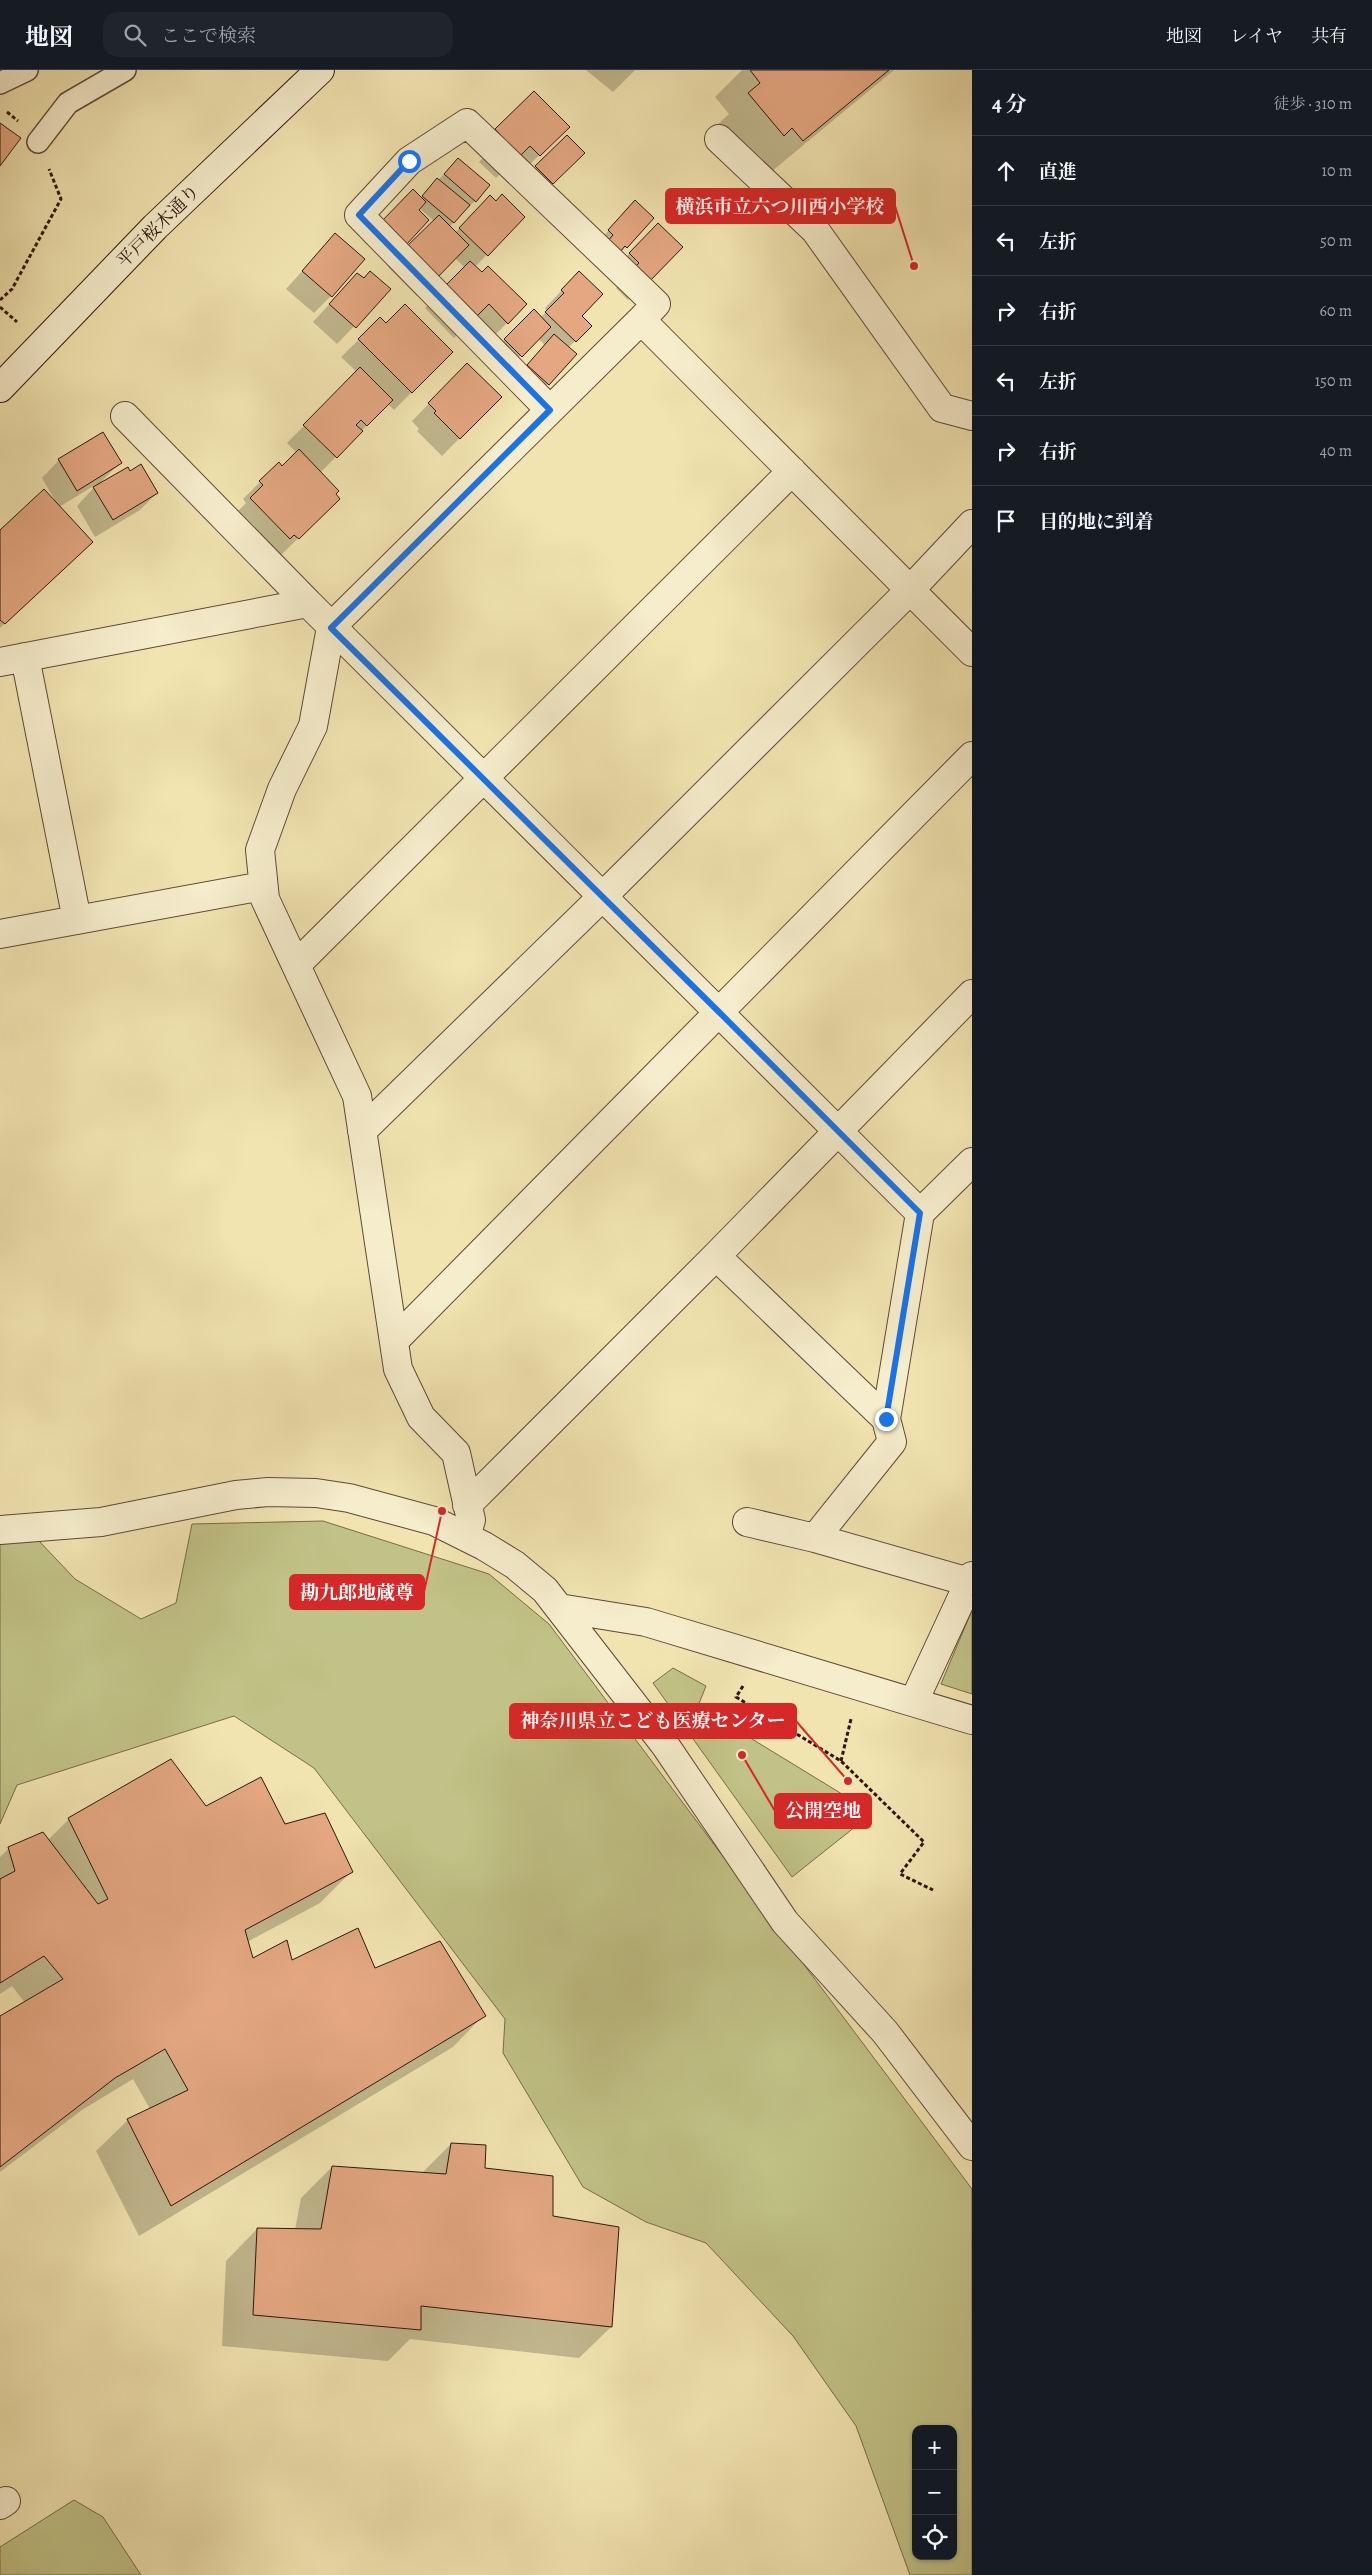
<!DOCTYPE html>
<html lang="ja">
<meta charset="utf-8">
<style>
:root{--surface:#171b24;--page:#20242c;--text:#f1f3f6;--muted:#9ea1a6;--line:#363941}
body{margin:0;font-family:Alegreya,"Noto Serif JP",serif;background:var(--page);color:var(--text)}
.controls{position:absolute;right:15px;bottom:15px;display:grid;overflow:hidden;border-radius:10px;box-shadow:0 1px 4px #0004}
.controls button{width:45px;height:45px;display:grid;place-items:center;padding:0;border:0;border-bottom:1px solid var(--line);background:var(--surface);color:var(--text);font:25px sans-serif}
.stop{position:absolute;width:15px;height:15px;margin:-11px;border:4px solid #1a73e8;border-radius:50%;background:#fff}
.stop.end{background:#1a73e8;border-color:#fff;box-shadow:0 1px 5px #0008}
.list{margin:0;padding:0;list-style:none}
h2{display:flex;justify-content:space-between;align-items:center;height:65px;margin:0;padding:0 20px;font-size:21px}
h2 small{font-size:16px;font-weight:400;color:var(--muted)}
.list li{display:grid;grid-template-columns:32px 1fr auto;gap:15px;align-items:center;box-sizing:border-box;height:70px;padding:0 20px;border-top:1px solid var(--line)}
.list b{display:block;font-size:19px;white-space:nowrap}
.list em{font-size:16px;font-style:normal;color:var(--muted)}
.icon{flex:none;width:28px;height:28px;fill:none;stroke:currentColor;stroke-width:2;stroke-linecap:round;stroke-linejoin:round}
.map{position:relative;flex:none;width:972px;height:2505px;overflow:hidden}
header{display:flex;align-items:center;gap:30px;box-sizing:border-box;height:70px;padding:0 25px;background:var(--surface);border-bottom:1px solid var(--line)}
header strong{font-size:24px}
nav{display:flex;gap:28px;margin-inline-start:auto;font-size:18px}
.search{width:350px;height:45px;background:var(--page);display:flex;align-items:center;gap:12px;box-sizing:border-box;padding:0 18px;border-radius:15px;color:var(--muted);font-size:19px}
main{display:flex}
aside{flex:1;background:var(--surface)}
.map>svg:first-child{display:block}
.green{fill:#c1c287;stroke:#786c4a;fill-rule:evenodd}
.shadow{fill:#0003}
.building{fill:#e4a782;stroke:#2e160c}
.lines{fill:none;stroke-linecap:round;stroke-linejoin:round}
.lane-casing{stroke:#5f4a35;stroke-width:24}
.street-casing{stroke:#5f4a35;stroke-width:30}
.secondary-casing{stroke:#2e160c;stroke-width:30}
.path{stroke:#2e160c;stroke-width:3;stroke-dasharray:4 2.5;stroke-linecap:butt}
.lane{stroke:#f6edcc;stroke-width:21}
.street{stroke:#f6edcc;stroke-width:28}
.secondary{stroke:#f6edcc;stroke-width:28}
.route{stroke:#1a73e8;stroke-width:6}
.labels{text-anchor:middle;stroke-width:4.5;stroke-linejoin:round;paint-order:stroke}
.street-label{font-size:18px;fill:#2e160c;stroke:#f6edcc}
.leader{fill:none;stroke:#d62828;stroke-width:2}
.callout-dot{fill:#d62828;stroke:#f6edcc;stroke-width:2}
.callout{fill:#d62828;stroke:#d62828;stroke-width:2}
.callout-label{font-size:19px;text-anchor:middle;font-weight:bold;fill:#fff}
</style>
<header>
<strong>地図</strong>
<div class="search"><svg class="icon" aria-label="search" viewBox="0 0 24 24"><circle cx="10" cy="10" r="6"/><path d="M15 15l6 6"/></svg>ここで検索</div>
<nav><a>地図</a><a>レイヤ</a><a>共有</a></nav>
</header>
<main>
<div class="map">
<svg width="972" height="2505" viewBox="0 0 972 2505">
<rect width="100%" height="100%" fill="#f1e4b1"/>
<filter id="stains"><feTurbulence type="fractalNoise" baseFrequency=".004" numOctaves="4"/><feColorMatrix values="0 0 0 0 .2 0 0 0 0 .09 0 0 0 0 .02 0 0 0 .5 -.17"/></filter>
<radialGradient id="worn" r=".72"><stop offset=".6" stop-color="#630" stop-opacity="0"/><stop offset="1" stop-color="#630" stop-opacity=".3"/></radialGradient>
<!-- green -->
<path class="green" d="M323 1451 489 1504 549 1554 972 2119V2505H910L856 2356 793 2266 706 2173 646 2152 583 2117 503 1983 505 1949 314 1698 234 1646 17 1715 0 1754V1469L39 1471 75 1509 141 1549 176 1533 192 1454ZM916 2359H953V2486H916Z
M972 1540V1624L941 1614Z
M673 1598 706 1616 698 1636 860 1735 870 1745 792 1807 653 1613Z
M74 2430 103 2447 141 2505H0V2477Z"/>
<!-- shadow -->
<path class="shadow" d="M586 0H635L613 22Z
M742 0H894L771 102 760 89 752 96 717 55 729 44 715 27Z
M534 23 568 57 522 102 512 92 496 108 479 92 486 85 478 78Z
M567 67 583 83 543 122 527 106Z
M450 98 475 131 449 157 455 163 472 144 495 132 523 147 475 197 526 234 490 270 471 251 454 268 425 238 465 198 455 188 417 226 388 197 434 151 420 139 405 174 421 128Z
M626 141 652 148 617 186 600 170Z
M658 155 681 177 628 230 616 218 623 211 612 201Z
M335 165 331 226 314 243 286 219Z
M357 204 364 210 389 220 337 274 313 252Z
M562 220 580 246 590 256 568 278 548 314 540 322 519 304 545 275 538 269 512 294 496 278 534 241 540 248 547 241 545 238Z
M380 249 386 255 452 282 394 340 388 334 320 403 321 446 281 485 233 446 246 433 243 429 260 412 282 397 297 383 287 373 357 302 341 287Z
M467 295 500 327 442 386 417 361 419 359 412 351Z
M59 390 120 393 98 415 130 403 157 423 140 440 95 467 77 436 97 414 59 437 66 496 0 558V462L57 434 42 408Z
M206 1738 285 1755 351 1802 320 1833 247 1872 252 1890 375 1900 484 1945 453 1977 139 2166 96 2081 128 2050 150 2039 133 2009 82 2040 0 2102V1948L25 1933 12 1916 0 1924V1787L9 1778 48 1770 69 1749Z
M451 2074 552 2147 617 2158 611 2257 579 2288 410 2269 388 2291 222 2276 226 2191 257 2159 295 2160 301 2128 332 2097 422 2103Z"/>
<!-- building -->
<path class="building" d="M750 0H889L803 71 792 58 784 66 748 23 760 13Z
M534 21 570 57 540 86 530 76 514 92 496 74 502 67 495 59Z
M0 53 21 68 0 96Z
M567 65 585 83 553 114 535 96Z
M458 88 490 115 476 132 444 104Z
M437 108 470 135 454 153 422 126Z
M413 119 426 132 419 140 429 150 406 175 381 152Z
M502 124 525 147 488 186 459 158 490 125 496 131Z
M635 130 654 148 627 178 625 176 619 183 607 172 613 165 608 160Z
M439 145 469 175 435 210 404 179Z
M658 153 683 177 647 214 632 200 639 193 629 183Z
M335 163 365 189 332 227 302 201Z
M470 191 482 202 488 196 527 234 508 254 489 234 472 251 441 220Z
M370 201 391 219 356 258 329 234 357 203 364 208Z
M579 201 603 224 582 246 592 256 576 272 545 242 564 223 561 220Z
M405 234 453 282 412 323 358 269 380 247 386 253Z
M534 239 551 257 522 287 504 269Z
M554 264 577 284 549 315 527 295Z
M467 293 502 327 460 369 434 343 436 341 428 333Z
M360 297 393 330 367 356 361 350 356 355 363 361 337 388 303 355Z
M103 362 122 393 77 421 58 389Z
M299 379 339 421 336 424 340 429 299 469 294 465 290 469 250 428 263 415 259 411 279 392 282 396Z
M141 394 158 423 113 450 93 417 128 397 130 401Z
M44 419 93 472 5 554 0 550V460Z
M171 1689 206 1736 261 1707 285 1754 325 1743 353 1802 245 1860 253 1888 287 1870 292 1890 358 1858 375 1898 440 1871 486 1946 171 2136 127 2049 188 2020 165 1979 115 2008 0 2097V1946L63 1909 44 1886 0 1913V1809L15 1801 8 1777 43 1762 98 1834 108 1829 68 1748Z
M451 2073 486 2075 485 2098 553 2106V2146L619 2157 612 2257 421 2236V2260L253 2245 257 2158 321 2159 332 2096 446 2104Z"/>
<g class="lines">
<!-- lane casing -->
<g class="lane-casing">
<path id="lane" d="M0 13 27 0
M38 72 68 33 125 0"/>
</g>
<!-- street casing -->
<g class="street-casing">
<path id="street" d="M719 69 815 160 942 338 972 346
M641 250 972 582
M125 346 308 533
M25 587 77 850
M0 592 308 533 920 1143
M0 864 263 816
M296 895 792 401
M362 1061 603 826 910 520 972 454
M716 1186 886 1349
M394 1271 972 686
M467 1435 716 1186 972 924
M747 1452 815 1468 969 1512
M0 1460 101 1452 236 1425 268 1422 316 1423 349 1428 434 1451 484 1476 515 1495 545 1520 665 1675 785 1852 885 1962 972 2076
M466 1467 471 1450 456 1383 421 1347 398 1299 357 1026 265 829 260 780 282 719 313 656 331 557 641 250 656 234 467 53 409 91 359 145 550 340
M815 1468 892 1372 886 1349 920 1143 972 1092
M559 1538 646 1552 972 1650
M914 1631 972 1506
M0 2435 6 2431"/>
</g>
<!-- secondary casing -->
<g class="secondary-casing">
<path id="secondary" d="M0 318 155 157 320 0"/>
</g>
<!-- path -->
<path class="path" d="M7 42 18 51
M0 230 12 219 61 129 49 99
M0 237 17 252
M743 1616 736 1627 841 1691 924 1772 900 1804 933 1820
M841 1691 851 1649"/>
<!-- lane -->
<use href="#lane" class="lane"/>
<!-- street -->
<use href="#street" class="street"/>
<!-- secondary -->
<use href="#secondary" class="secondary"/>
</g>
<g class="lines">
<!-- route -->
<path class="route" d="M409 91 359 145 550 340 331 558 719 942 920 1143 886 1349"/>
</g>
<g class="labels">
<!-- street labels -->
<g class="street-label">
<text transform="translate(158 156) rotate(-45)" y="6">平戸桜木通り</text>
</g>
</g>
<!-- callouts -->
<path class="leader" d="M914 196L895 136M442 1441L424 1522M848 1711L796 1651M742 1685L775 1741"/>
<g class="callout-dot">
<circle cx="914" cy="196" r="5"/>
<circle cx="442" cy="1441" r="5"/>
<circle cx="848" cy="1711" r="5"/>
<circle cx="742" cy="1685" r="5"/>
</g>
<g class="callout">
<rect x="666" y="119" width="229" height="34" rx="5"/>
<rect x="290" y="1505" width="134" height="34" rx="5"/>
<rect x="510" y="1634" width="286" height="34" rx="5"/>
<rect x="775" y="1724" width="96" height="34" rx="5"/>
</g>
<g class="callout-label">
<text x="780" y="143">横浜市立六つ川西小学校</text>
<text x="357" y="1529">勘九郎地蔵尊</text>
<text x="653" y="1657">神奈川県立こども医療センター</text>
<text x="823" y="1747">公開空地</text>
</g>
<rect width="100%" height="100%" filter="url(#stains)"/>
<rect width="100%" height="100%" fill="url(#worn)"/>
</svg>
<div class="controls">
<button>+</button>
<button>−</button>
<button><svg class="icon" aria-label="locate" viewBox="0 0 24 24"><circle cx="12" cy="12" r="6"/><path d="M12 2v4M12 18v4M2 12h4M18 12h4"/></svg></button>
</div>
<div class="stop" style="left:409px;top:91px"></div>
<div class="stop end" style="left:886px;top:1349px"></div>
</div>
<aside>
<h2>4 分<small>徒歩 · 310 m</small></h2>
<ul class="list">
<li><svg class="icon" aria-label="ahead" viewBox="0 0 24 24"><path d="M12 20V5M6 11l6-6 6 6"/></svg><div><b>直進</b></div><em>10 m</em></li>
<li><svg class="icon" aria-label="left" viewBox="0 0 24 24"><path d="M17 20v-9H6M10 6l-5 5 5 5"/></svg><div><b>左折</b></div><em>50 m</em></li>
<li><svg class="icon" aria-label="right" viewBox="0 0 24 24"><path d="M7 20v-9h11M14 6l5 5-5 5"/></svg><div><b>右折</b></div><em>60 m</em></li>
<li><svg class="icon" aria-label="left" viewBox="0 0 24 24"><path d="M17 20v-9H6M10 6l-5 5 5 5"/></svg><div><b>左折</b></div><em>150 m</em></li>
<li><svg class="icon" aria-label="right" viewBox="0 0 24 24"><path d="M7 20v-9h11M14 6l5 5-5 5"/></svg><div><b>右折</b></div><em>40 m</em></li>
<li><svg class="icon" aria-label="arrive" viewBox="0 0 24 24"><path d="M6 21V4h12l-3 4 3 4H6"/></svg><div><b>目的地に到着</b></div></li>
</ul>
</aside>
</main>
